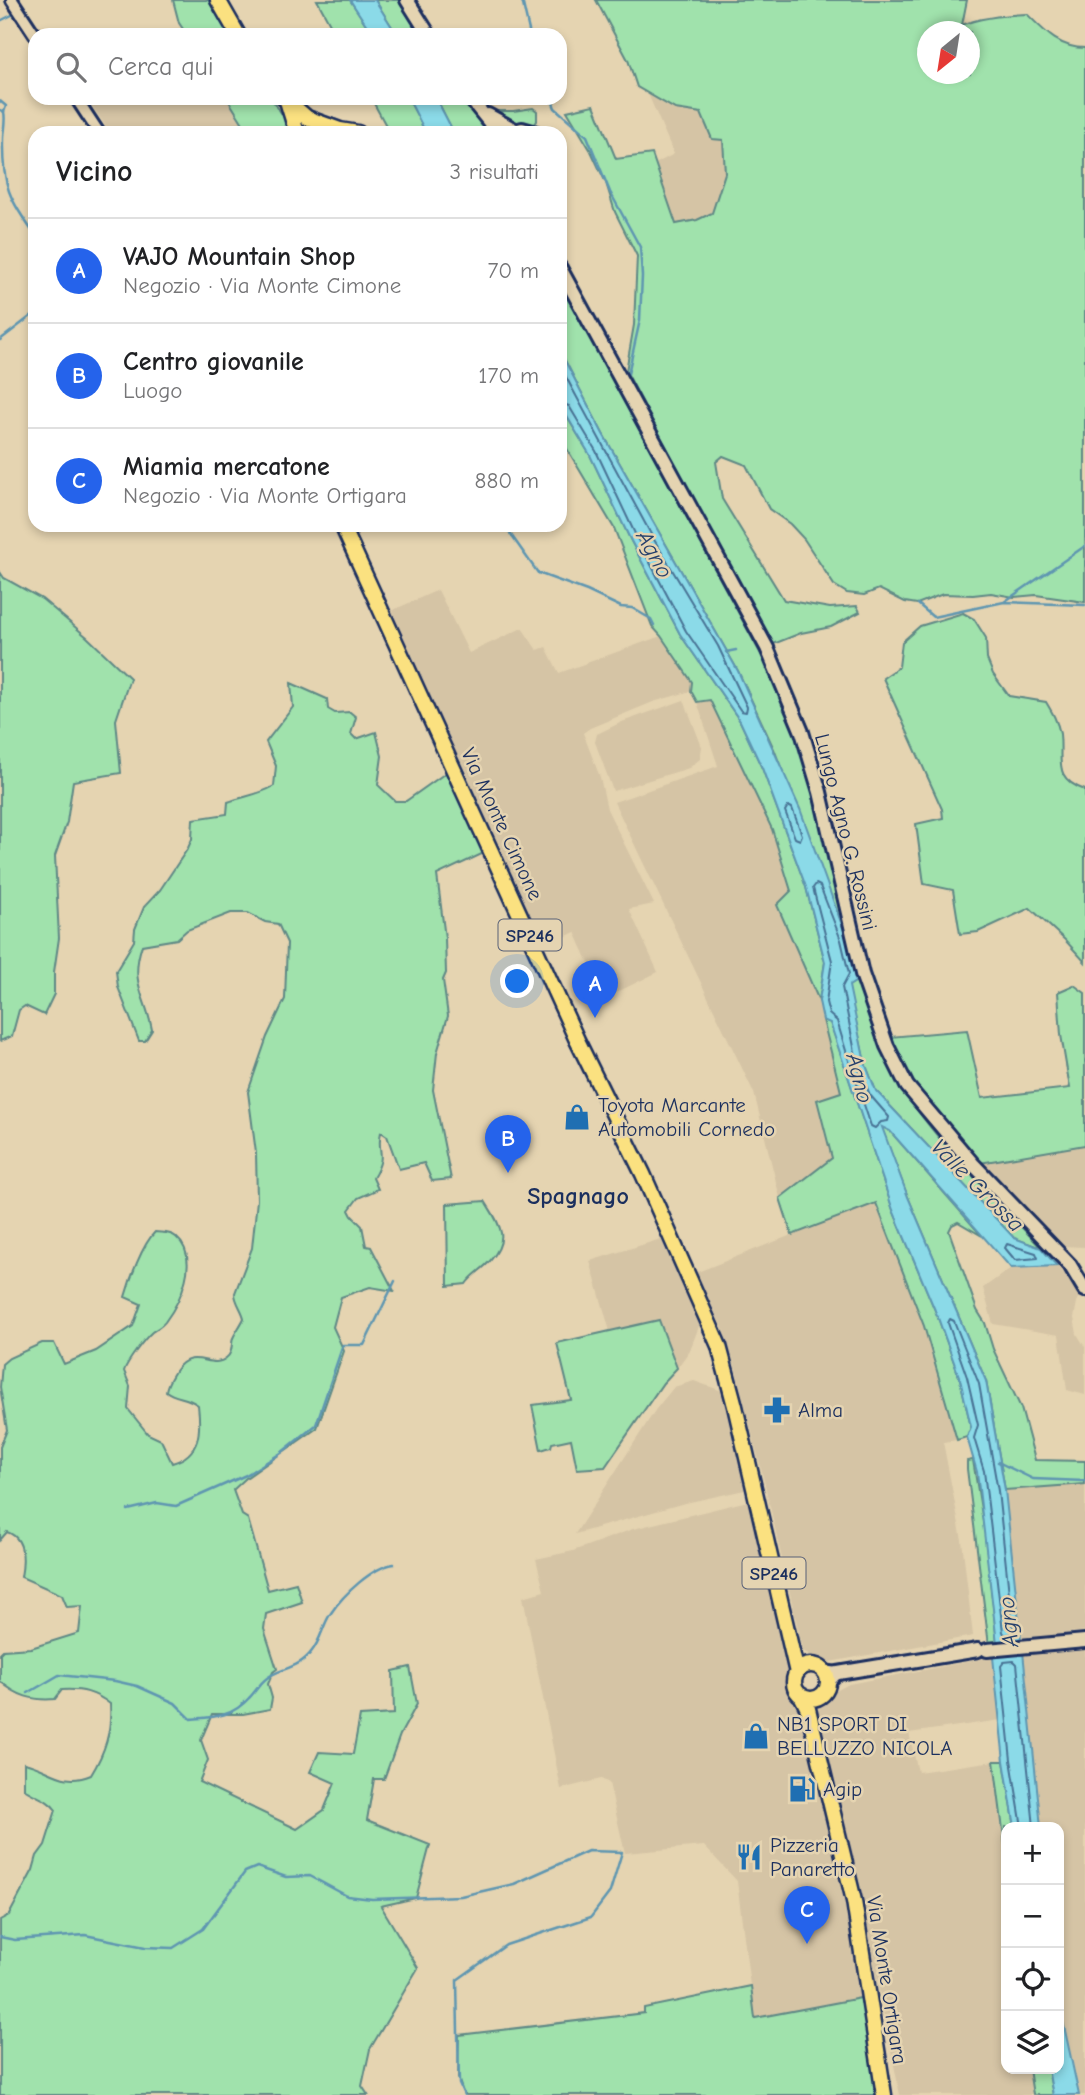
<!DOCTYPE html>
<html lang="it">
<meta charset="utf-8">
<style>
:root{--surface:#fff;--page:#f6f6f6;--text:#202124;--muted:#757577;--line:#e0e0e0;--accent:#2563eb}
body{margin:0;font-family:"Comic Neue",sans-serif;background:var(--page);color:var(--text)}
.controls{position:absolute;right:21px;bottom:21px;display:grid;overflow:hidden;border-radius:14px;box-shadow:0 4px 10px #0003}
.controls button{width:63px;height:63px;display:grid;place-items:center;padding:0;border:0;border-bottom:2px solid var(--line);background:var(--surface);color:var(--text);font:35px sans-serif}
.compass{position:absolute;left:917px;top:21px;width:63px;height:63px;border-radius:50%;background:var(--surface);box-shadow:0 4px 10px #0003;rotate:210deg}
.you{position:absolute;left:518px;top:982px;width:24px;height:24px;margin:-18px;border:5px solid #fff;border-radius:50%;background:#1a73e8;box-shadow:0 0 0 10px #1a73e833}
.badge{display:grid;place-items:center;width:46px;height:46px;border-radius:50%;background:var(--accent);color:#fff;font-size:23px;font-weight:700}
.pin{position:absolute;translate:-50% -58px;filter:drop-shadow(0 2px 4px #0008)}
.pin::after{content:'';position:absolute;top:37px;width:24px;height:21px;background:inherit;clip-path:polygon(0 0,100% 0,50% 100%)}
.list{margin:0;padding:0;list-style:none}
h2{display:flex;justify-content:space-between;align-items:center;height:91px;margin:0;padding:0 28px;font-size:30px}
h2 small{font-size:23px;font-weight:400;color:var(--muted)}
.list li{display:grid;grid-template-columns:46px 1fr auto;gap:21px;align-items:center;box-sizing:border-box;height:105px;padding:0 28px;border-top:2px solid var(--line)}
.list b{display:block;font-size:26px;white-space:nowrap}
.list p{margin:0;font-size:23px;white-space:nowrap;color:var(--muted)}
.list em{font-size:23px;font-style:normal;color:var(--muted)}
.icon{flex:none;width:38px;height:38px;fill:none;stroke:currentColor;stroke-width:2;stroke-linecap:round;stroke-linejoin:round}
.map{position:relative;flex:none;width:1085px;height:2095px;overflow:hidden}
.search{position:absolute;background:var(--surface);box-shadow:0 4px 10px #0003;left:28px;top:28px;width:539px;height:77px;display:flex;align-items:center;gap:18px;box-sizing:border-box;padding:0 24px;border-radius:21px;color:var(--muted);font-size:26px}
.panel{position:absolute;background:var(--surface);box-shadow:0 4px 10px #0003;left:28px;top:126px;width:539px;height:406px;border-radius:21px}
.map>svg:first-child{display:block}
.built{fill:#d5c4a5}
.green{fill:#a0e2ac;stroke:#5e8885;stroke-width:2;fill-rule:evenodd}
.water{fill:#8bdae8;stroke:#5e96b1;stroke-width:2}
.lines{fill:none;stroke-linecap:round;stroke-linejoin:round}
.shore{stroke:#487395;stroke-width:2}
.stream{stroke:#5e96b1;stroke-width:2.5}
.tertiary-casing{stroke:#1b2f5e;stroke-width:16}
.secondary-casing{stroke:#1b2f5e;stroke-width:18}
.primary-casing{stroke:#1b2f5e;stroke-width:19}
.tertiary{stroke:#e5d4b1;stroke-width:10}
.secondary{stroke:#e5d4b1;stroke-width:12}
.primary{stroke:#fbe180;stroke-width:14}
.labels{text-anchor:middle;stroke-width:5;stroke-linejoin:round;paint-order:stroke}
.shield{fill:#e5d4b1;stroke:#586077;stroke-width:2}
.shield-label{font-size:19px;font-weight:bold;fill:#1b2f5e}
.street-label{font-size:21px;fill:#1b2f5e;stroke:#e5d4b1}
.poi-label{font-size:21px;fill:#1b2f5e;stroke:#e5d4b1;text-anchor:start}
.water-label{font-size:23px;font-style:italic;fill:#26406c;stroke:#e5d4b1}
.quarter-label{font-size:24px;font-weight:bold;fill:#1b2f5e;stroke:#e5d4b1}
</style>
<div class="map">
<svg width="1085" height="2095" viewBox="0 0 1085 2095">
<rect width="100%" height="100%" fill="#e5d4b1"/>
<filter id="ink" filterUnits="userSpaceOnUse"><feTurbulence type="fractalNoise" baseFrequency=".0143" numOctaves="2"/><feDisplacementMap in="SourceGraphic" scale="14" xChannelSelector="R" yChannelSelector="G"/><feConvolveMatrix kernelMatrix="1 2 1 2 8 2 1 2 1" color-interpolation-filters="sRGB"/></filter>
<g filter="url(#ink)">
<!-- built -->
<path class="built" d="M648 94 675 109 701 113 712 139H723L725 173 712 213 697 220 675 225 655 164 674 154Z
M87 98H227L249 133H110Z
M438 590 469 653 522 628 537 650 546 647 559 673 661 636 692 682 691 691 653 702 590 728 583 733 600 777 607 809 654 904 629 909 658 972 605 998 575 932 544 947 391 611Z
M684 700 702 747 700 759 689 768 613 791 595 742 597 734 622 722Z
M710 700 772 829 791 891 777 905 819 1001 841 1092 818 1100 832 1158 780 1198 754 1093 614 802 718 766 697 702Z
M1085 1145V1247L1061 1246 980 1163Z
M876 1202 924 1326 957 1440 943 1442 962 1540 973 1636 824 1663 803 1651 765 1485 734 1363 722 1327 695 1273Z
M661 1239 701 1321 690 1350 677 1368 659 1321 611 1335 590 1261Z
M1057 1266 1082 1292 1077 1302 1074 1318 1077 1334 1085 1347V1395L1067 1390 1059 1335 993 1324 983 1288 1011 1268Z
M694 1381 725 1392 749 1489 681 1504 575 1534 656 1409 674 1387Z
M1085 1484V1631L1021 1640 1005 1490Z
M752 1500 866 1997 754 2018 737 1881 704 1846 625 1853 609 1783 601 1779 561 1789 523 1597 544 1591 536 1559 573 1551 633 1529Z
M1085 1648V2095H1080L1059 2003V1827H1041L1023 1652Z
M993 1657 1001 1720 909 1733 918 1772 994 1761 1006 1853V2069H1029L1033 2095H900L859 1891 817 1711 834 1692 849 1684Z"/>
<!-- green -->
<path class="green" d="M173 0H208L229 35H187L179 23Z
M317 0H350L373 35H336Z
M375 0H398L420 35H397Z
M596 0H967L962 25C979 18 1007 15 1027 14 1044 31 1059 48 1085 48V602L1036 595 1014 597 991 593 973 595 943 594 917 604 905 602 879 589 864 595 847 593 834 585 804 539 790 524 769 509 746 465 723 456 716 462 722 499 784 600 830 608 857 606 860 612 831 627 801 633 771 645 626 371 634 325 637 256 615 212 606 183 591 151 567 111 594 105 616 159 652 154 676 224 697 220 712 213 725 173 723 140 712 139 701 113 675 109 637 87 628 60ZM928 32H970V74H928Z
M227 98H271L286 120 289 133H249Z
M371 98H408L426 133H390Z
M436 98H461L493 133H454Z
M533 108 537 111V121L534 125C517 127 505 119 491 111H513Z
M560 283 765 662 802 748 847 939 774 749 738 671 603 434 560 351Z
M560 405 590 455 631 541 680 634 740 721 762 768 806 887 825 962 819 1001 777 905 791 891 772 829 710 700 697 702 691 691 692 682 661 636 652 626 614 528 560 437Z
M0 572 4 578 42 599 87 637 130 678 116 720 121 773 73 781 67 822 55 856 59 938 54 972V994L44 1015 25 1006 19 1010 12 1036 0 1041Z
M963 613 974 619 986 638 987 659 993 674 1009 696 1046 702C1052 712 1058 722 1060 734 1063 761 1052 778 1085 790V962L1065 940 1030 908 978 932 960 934 953 890 924 884 916 824 943 818 942 809 883 678 899 667 902 642 920 626Z
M291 683 327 699 328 709 335 713 350 712 356 717 351 734 356 739 376 732 382 756 378 785 395 801H406L447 772 484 853 437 875 445 938 446 973 443 980 448 1016 437 1053 433 1090 451 1179 432 1181 424 1163 399 1169 387 1136 381 1132C376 1153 388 1153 373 1178L378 1189 358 1198 349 1210 352 1216 362 1226 366 1246 371 1247 394 1291 370 1287 341 1297 333 1327 344 1351 317 1428 246 1478 233 1490 242 1515 248 1519 268 1590 296 1583 302 1602 266 1614 264 1629 277 1669 273 1672 268 1684 272 1698 270 1709 243 1714H212L201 1740 208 1760 199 1782 297 1829 324 1810 335 1783 310 1772 319 1752 353 1754 360 1716 394 1714 393 1671 410 1667 417 1704 400 1735 384 1779H374L367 1820 430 1845 416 1898 381 1906 418 1968 370 2049 362 2086 368 2095H0V1920L9 1915 33 1870 37 1856 45 1845 56 1810C48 1799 36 1797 24 1789V1763C51 1769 62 1787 91 1775 105 1752 112 1731 110 1704 95 1692 82 1689 62 1690L55 1699C33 1701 17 1696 0 1681V1653L3 1650 31 1648 79 1633 82 1606 67 1607 62 1595 21 1577C24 1561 25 1538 7 1532L0 1540V1447L7 1430 0 1387 2 1364 9 1358 42 1343H54L64 1364 96 1351 133 1326 141 1304 125 1297C130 1279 142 1245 155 1232 162 1233 171 1232 176 1237 201 1258 180 1302 165 1322 161 1327 156 1329 152 1332 144 1339 127 1362 124 1371L130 1386 128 1409 148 1434 161 1440 172 1463C201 1455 201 1431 198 1405 186 1396 176 1399 166 1391 167 1383 171 1378 175 1371 193 1345 211 1371 226 1358 233 1353 231 1345 233 1338 236 1331 241 1325 244 1318 242 1309 235 1302 235 1293L252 1248 257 1200 256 1153 248 1092 267 1037 285 999 287 943 278 924 265 922 248 913H231L187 930 177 939 142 945C129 983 146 996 152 1030L145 1041H139L118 987 116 971 134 941 135 929 144 907 160 890 188 848 192 839 193 819 227 814 228 802C244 796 259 795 274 786L276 766 266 742 293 707Z
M858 980C866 1012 878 1046 894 1075 930 1137 992 1195 1041 1248L1014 1238 876 1091 865 1063 848 986Z
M1074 985 1085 993V1145L980 1163 922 1097 905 1070 889 1037 967 1030 982 1098 1070 1088 1061 1035 1058 992Z
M823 1020 830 1022 893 1210 937 1315 960 1379 971 1427 967 1437 957 1440 924 1326 876 1203 792 1235 780 1198 832 1158 817 1100 841 1092Z
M881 1126 890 1131 982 1236 958 1222 952 1225 949 1231 977 1310 985 1323 993 1349 1021 1408 1035 1460 1085 1461V1484L1005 1490 986 1381 908 1197Z
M485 1201C499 1224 511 1237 490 1261 482 1270 473 1274 466 1284L448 1286 447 1204Z
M659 1320 677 1368 663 1383 605 1467 577 1469 571 1439 552 1443 551 1447 541 1450 532 1405 571 1400 557 1343Z
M973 1460 985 1534 997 1643 989 1645 967 1469V1461Z
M994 1761H1004L1015 1827H1006V1853Z
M751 1986 755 2018 866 1997 886 2095H464L458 2078 459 2035 644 2013V2008Z
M1029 2069H1048L1053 2095H1033Z"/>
<!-- water -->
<path class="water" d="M350 0H375L397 35H373Z
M408 98H436L454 133H426Z
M560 351 603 434 738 671 800 809 847 939 858 980 849 986 865 1063 876 1091 1014 1238 1041 1248 1057 1266 1011 1268 890 1131 882 1127 908 1197 986 1381 1005 1490 1021 1640 997 1643 977 1472 967 1437 971 1427 960 1379 937 1315 893 1210 830 1023 823 1020 819 1001 825 962 806 887 762 768 740 721 680 634 631 541 590 455 560 405Z
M1023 1652 1041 1827H1015L1004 1761 993 1657Z
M1059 2003 1079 2095H1053L1048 2069H1059Z"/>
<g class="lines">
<!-- shore -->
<path class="shore" d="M560 366 653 538 718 646 747 707 746 712 741 711 686 631 637 538 596 451 569 406 560 403
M788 806 792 808 802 835 800 840 795 838 785 811Z
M816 884 820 886 841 940 849 974 842 987 857 1062 854 1066 850 1064 837 1021 829 1014 826 1002 832 961 813 888Z
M855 1067 859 1069 870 1095 889 1117 888 1121 881 1122 875 1128 871 1126 853 1071Z
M1007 1244 1036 1253 1038 1258 1015 1260 1005 1248Z
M950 1319 954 1321 979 1384 998 1491 1013 1631 1010 1634 1005 1635 1003 1632 984 1471 974 1438 978 1425 967 1377 948 1323Z
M1022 1827 1011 1760 1001 1666 1004 1662 1014 1661 1017 1664 1034 1827"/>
<!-- stream -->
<path class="stream" d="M522 0 530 35
M0 21 14 14
M551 98 555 108 587 136 610 192 640 247 642 276 640 320 628 374
M0 101 6 106 4 112
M0 110 4 112C6 121 3 130 3 139 2 186 9 198 35 235
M0 340 35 313
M504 525 538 573 587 591 621 607 632 608 651 619 654 625
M1004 602 1085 546
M918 604 933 617 1004 602 1085 605
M726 652 736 650
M998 1462 1033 1479 1085 1481
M128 1510 157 1503 176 1506 246 1475 281 1453 316 1425 343 1345H364L395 1281
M28 1693 59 1675 115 1681 137 1686 175 1703 191 1719C215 1717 232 1717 249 1698 255 1692 260 1683 267 1678 280 1668 299 1669 312 1651 321 1640 323 1624 331 1613 343 1595 372 1567 394 1564
M0 1937 15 1940 85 1935 145 1947 173 1948 203 1929 245 1872 257 1867 286 1877 310 1876 347 1896 372 1899 461 1896 514 1884 588 1851 622 1852 610 1892 591 1917 506 1945 457 1980 459 2084 464 2095"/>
<!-- tertiary casing -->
<g class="tertiary-casing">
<path id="tertiary" d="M12 0 35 35
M76 98 99 133
M824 1671 838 1673
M827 1684 838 1673"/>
</g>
<!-- secondary casing -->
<g class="secondary-casing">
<path id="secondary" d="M407 0 429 35
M470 98 498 133
M488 115 515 130
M510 133 522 129 536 133
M560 268 767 648 802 732 820 792 862 974 887 1046 907 1086 973 1164 1070 1265 1085 1290
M987 1650 1085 1641
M838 1673 978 1650"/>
</g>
<!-- primary casing -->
<g class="primary-casing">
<path id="primary" d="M218 0 238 35
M284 98 307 118 340 130
M288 104 297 133
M332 131 340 130 358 133
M342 525 577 1040 643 1174 719 1346 735 1406 797 1673
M794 1682a17 17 0 1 1 34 0a17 17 0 1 1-34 0Z
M801 1695 808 1709 854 1901 884 2095"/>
</g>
<!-- tertiary -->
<use href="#tertiary" class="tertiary"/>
<!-- secondary -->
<use href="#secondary" class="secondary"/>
<!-- primary -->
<use href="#primary" class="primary"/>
</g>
</g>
<!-- icons -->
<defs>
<g id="shop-bare" transform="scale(2.1)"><path d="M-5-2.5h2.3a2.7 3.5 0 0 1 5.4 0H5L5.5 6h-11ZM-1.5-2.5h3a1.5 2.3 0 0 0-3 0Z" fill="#1f6fb2" stroke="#e5d4b1" stroke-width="2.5" paint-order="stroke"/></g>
<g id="pharmacy-bare" transform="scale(2.1)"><path d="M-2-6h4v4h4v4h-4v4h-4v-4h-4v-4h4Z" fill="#1f6fb2" stroke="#e5d4b1" stroke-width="2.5" paint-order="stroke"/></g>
<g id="fuel-bare" transform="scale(2.1)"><path d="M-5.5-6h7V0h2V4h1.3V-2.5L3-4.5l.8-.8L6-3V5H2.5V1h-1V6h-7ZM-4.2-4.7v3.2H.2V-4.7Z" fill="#1f6fb2" stroke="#e5d4b1" stroke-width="2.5" paint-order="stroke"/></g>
<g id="restaurant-bare" transform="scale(2.1)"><path d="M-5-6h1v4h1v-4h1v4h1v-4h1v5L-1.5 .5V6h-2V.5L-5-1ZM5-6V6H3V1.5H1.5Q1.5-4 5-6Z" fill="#1f6fb2" stroke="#e5d4b1" stroke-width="2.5" paint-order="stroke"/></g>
</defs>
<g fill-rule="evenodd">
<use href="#shop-bare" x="577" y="1117"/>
<use href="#pharmacy-bare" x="777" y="1410"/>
<use href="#shop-bare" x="756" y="1736"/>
<use href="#fuel-bare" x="802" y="1789"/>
<use href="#restaurant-bare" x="749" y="1857"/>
</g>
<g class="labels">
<!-- shield labels -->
<g class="shield">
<rect x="498.5" y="919.5" width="63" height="31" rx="5"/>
<rect x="742.5" y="1557.5" width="63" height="31" rx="5"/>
</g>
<g class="shield-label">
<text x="530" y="942">SP246</text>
<text x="774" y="1580">SP246</text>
</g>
<!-- street labels -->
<g class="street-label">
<text transform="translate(502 824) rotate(65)" y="7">Via Monte Cimone</text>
<text transform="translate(846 832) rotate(76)" y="7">Lungo Agno G. Rossini</text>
<text transform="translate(887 1980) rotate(81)" y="7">Via Monte Ortigara</text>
</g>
<!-- poi labels -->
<g class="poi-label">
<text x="598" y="1112">Toyota Marcante<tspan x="598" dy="24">Automobili Cornedo</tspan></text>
<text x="798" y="1417">Alma</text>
<text x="777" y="1731">NB1 SPORT DI<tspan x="777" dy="24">BELLUZZO NICOLA</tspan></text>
<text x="823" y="1796">Agip</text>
<text x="770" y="1852">Pizzeria<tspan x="770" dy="24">Panaretto</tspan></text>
</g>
<!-- water labels -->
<g class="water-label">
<text transform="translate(655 554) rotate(61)" y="8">Agno</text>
<text transform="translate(860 1078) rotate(76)" y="8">Agno</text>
<text transform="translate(978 1185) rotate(45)" y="8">Valle Grossa</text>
<text transform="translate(1008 1622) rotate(-95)" y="8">Agno</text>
</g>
<!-- quarter labels -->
<g class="quarter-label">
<text x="578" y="1204">Spagnago</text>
</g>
</g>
</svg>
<div class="controls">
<button>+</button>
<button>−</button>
<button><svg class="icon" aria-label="locate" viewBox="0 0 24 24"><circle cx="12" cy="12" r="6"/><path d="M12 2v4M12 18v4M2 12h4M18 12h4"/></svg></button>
<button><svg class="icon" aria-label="layers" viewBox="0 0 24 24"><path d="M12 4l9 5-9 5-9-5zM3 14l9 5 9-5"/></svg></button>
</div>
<svg class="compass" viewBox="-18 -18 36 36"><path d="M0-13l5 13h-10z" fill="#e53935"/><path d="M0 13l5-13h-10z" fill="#757577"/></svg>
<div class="you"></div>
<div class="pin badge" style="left:595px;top:1018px">A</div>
<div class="pin badge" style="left:508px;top:1173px">B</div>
<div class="pin badge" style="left:807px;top:1944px">C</div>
<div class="search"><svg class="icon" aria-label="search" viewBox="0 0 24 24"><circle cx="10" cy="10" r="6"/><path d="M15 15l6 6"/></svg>Cerca qui</div>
<section class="panel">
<h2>Vicino<small>3 risultati</small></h2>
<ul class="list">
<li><span class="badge">A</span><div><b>VAJO Mountain Shop</b><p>Negozio · Via Monte Cimone</p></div><em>70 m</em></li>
<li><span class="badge">B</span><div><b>Centro giovanile</b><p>Luogo</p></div><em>170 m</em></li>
<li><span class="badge">C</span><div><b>Miamia mercatone</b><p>Negozio · Via Monte Ortigara</p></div><em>880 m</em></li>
</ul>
</section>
</div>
